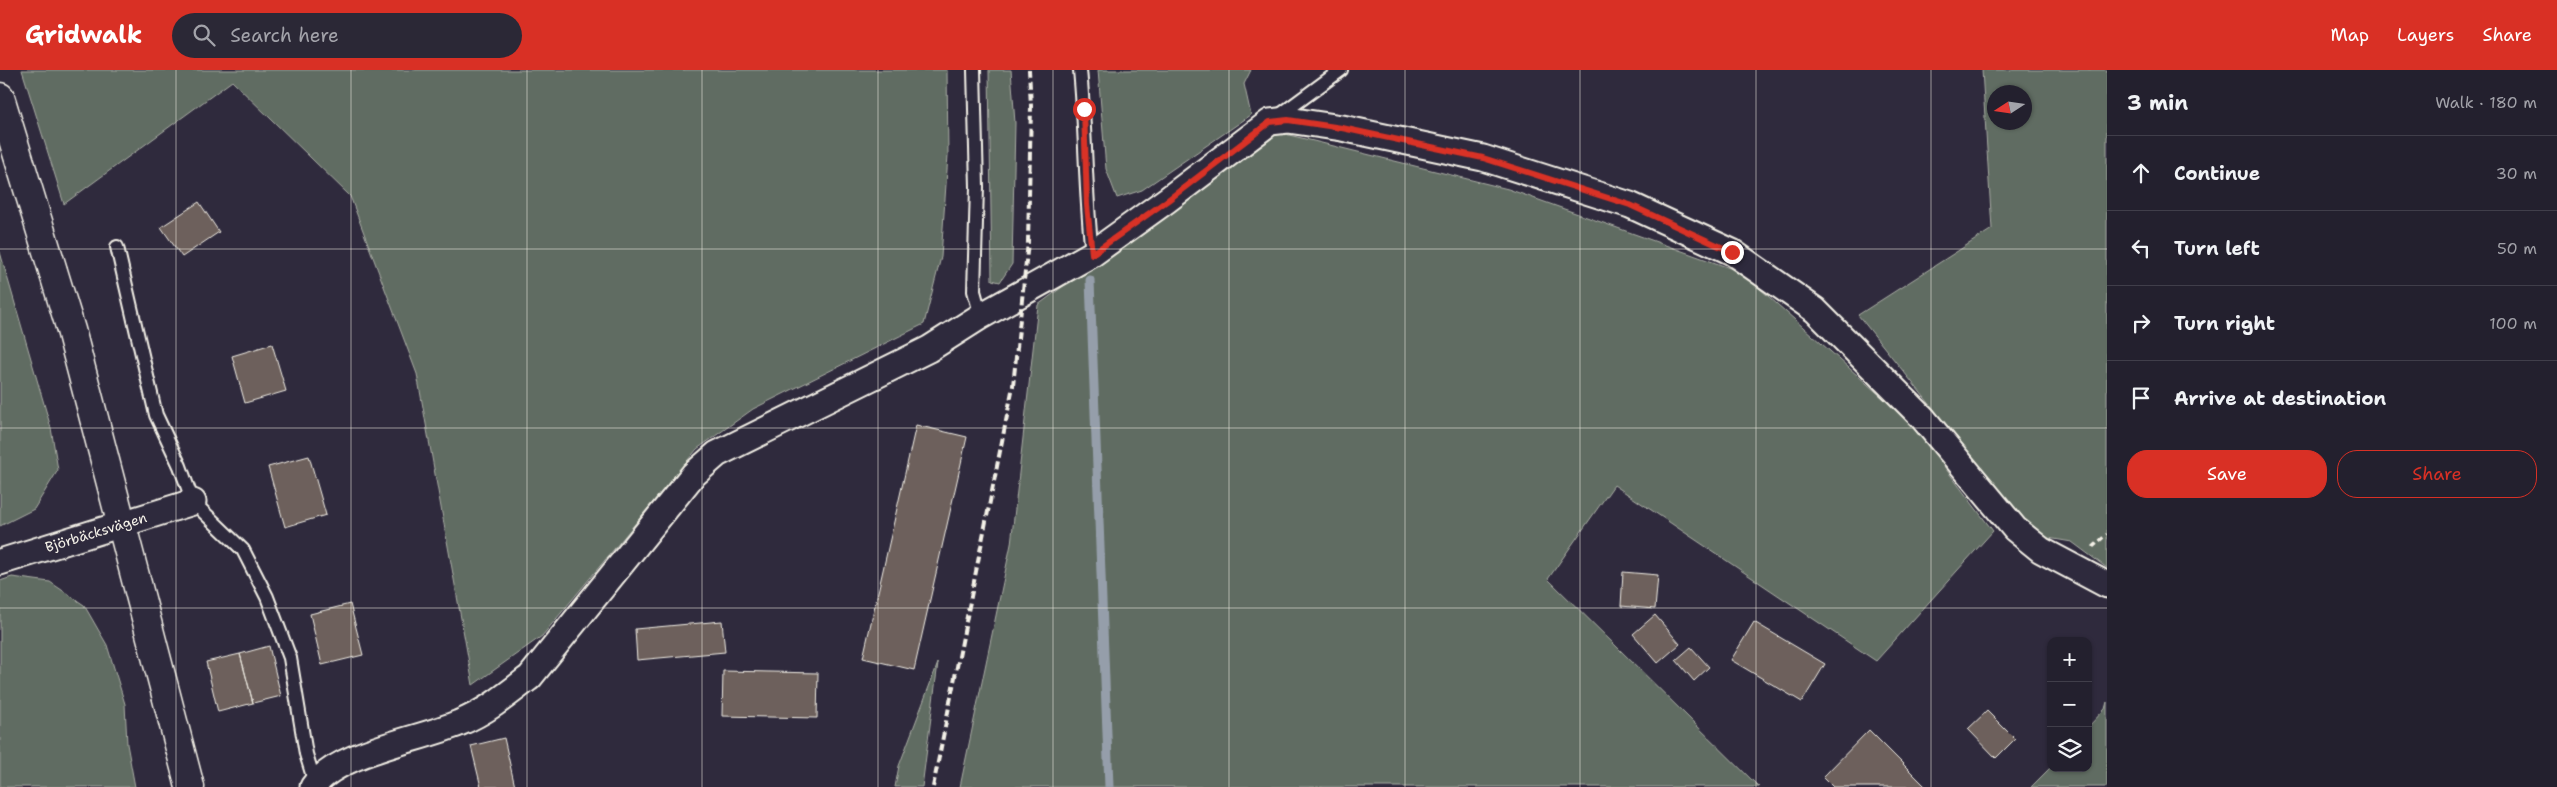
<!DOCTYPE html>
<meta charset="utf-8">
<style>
:root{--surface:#23202e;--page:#2b2836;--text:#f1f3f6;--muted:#a3a3aa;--line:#403e4a;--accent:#d93025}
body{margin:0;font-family:"Shantell Sans",sans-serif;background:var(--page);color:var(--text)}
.controls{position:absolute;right:15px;bottom:15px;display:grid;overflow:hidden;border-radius:10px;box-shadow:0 1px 4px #0004}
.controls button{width:45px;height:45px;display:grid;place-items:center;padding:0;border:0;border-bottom:1px solid var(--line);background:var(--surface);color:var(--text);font:25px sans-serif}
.compass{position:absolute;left:1987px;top:15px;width:45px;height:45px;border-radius:50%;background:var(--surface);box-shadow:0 1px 4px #0004;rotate:258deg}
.stop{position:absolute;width:15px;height:15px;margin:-11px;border:4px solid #d93025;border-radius:50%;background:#fff}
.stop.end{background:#d93025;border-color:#fff;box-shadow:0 1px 5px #0008}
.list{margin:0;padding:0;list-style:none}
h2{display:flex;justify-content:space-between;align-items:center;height:65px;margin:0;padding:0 20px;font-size:21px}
h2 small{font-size:16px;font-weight:400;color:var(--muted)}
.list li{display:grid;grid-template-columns:32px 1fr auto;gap:15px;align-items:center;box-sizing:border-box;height:75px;padding:0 20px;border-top:1px solid var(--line)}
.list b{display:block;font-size:19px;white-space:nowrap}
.list em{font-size:16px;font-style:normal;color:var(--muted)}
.actions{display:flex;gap:10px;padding:15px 20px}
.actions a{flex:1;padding:11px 0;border:1px solid var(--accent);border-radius:20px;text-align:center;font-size:18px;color:var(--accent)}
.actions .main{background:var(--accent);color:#fff}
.icon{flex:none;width:28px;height:28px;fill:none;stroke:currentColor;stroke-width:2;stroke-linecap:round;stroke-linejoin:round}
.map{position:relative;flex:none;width:2107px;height:717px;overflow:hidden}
header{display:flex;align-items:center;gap:30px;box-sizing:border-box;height:70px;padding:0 25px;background:var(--accent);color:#fff}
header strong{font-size:24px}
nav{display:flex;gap:28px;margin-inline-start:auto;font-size:18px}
.search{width:350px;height:45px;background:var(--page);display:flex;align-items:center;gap:12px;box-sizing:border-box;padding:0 18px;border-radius:28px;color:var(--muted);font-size:19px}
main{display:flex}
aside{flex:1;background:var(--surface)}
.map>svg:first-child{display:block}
.green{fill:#606c62;stroke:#aaaea5;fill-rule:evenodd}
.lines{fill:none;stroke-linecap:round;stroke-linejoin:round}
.stream{stroke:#959eaa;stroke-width:9}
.building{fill:#6d605b;stroke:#f4f1e8}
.lane-casing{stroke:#f4f1e8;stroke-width:16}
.street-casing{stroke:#f4f1e8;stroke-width:29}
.secondary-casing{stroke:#f4f1e8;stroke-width:31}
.path{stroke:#f4f1e8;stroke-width:3;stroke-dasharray:5 4;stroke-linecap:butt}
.lane{stroke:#2f2a3d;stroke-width:12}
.street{stroke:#2f2a3d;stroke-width:25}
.secondary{stroke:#2f2a3d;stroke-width:28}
.rail{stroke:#f4f1e8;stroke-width:4;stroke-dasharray:8 4;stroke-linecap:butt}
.route{stroke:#d93025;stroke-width:6}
.grid{fill:none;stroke:#f4f1e8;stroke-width:1;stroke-opacity:0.55}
.labels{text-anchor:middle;stroke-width:4.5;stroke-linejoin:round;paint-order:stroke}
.street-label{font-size:14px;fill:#f4f1e8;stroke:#2f2a3d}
</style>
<header>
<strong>Gridwalk</strong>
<div class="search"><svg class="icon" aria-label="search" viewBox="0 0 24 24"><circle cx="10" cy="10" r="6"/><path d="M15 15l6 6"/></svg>Search here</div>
<nav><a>Map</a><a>Layers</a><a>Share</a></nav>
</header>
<main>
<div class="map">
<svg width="2107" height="717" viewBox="0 0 2107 717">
<rect width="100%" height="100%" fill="#2f2a3d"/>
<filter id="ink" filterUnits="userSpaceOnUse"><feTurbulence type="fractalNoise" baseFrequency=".02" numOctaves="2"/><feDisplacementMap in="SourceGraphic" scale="10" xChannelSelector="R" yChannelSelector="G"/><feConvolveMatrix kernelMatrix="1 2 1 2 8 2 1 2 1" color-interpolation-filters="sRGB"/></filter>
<g filter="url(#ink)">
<!-- green -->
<path class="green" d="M22 0H947L948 85 941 187 924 254 753 339 697 379 542 566 473 615 417 304 350 126 232 11 64 134Z
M989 0H1011L1015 53 1012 194 1000 212 992 210Z
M1098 0H1251L1244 14 1251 45 1142 120 1117 128 1106 99Z
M1982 0H2107V498L2072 472 2042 467 2020 446 1858 245 1992 159ZM1994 22H2024V52H1994Z
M1281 63 1508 119 1741 202 1911 353 1993 461 1876 591 1614 415 1548 509 1759 717H960L1011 474 1038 235 1263 68Z
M0 182 51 358 58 400 34 439 0 456Z
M12 507 50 512 84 535 107 575 125 634 127 674 135 717H0V511Z
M938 593 922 717H895L899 696Z
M2107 632V717H2031L2051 697 2088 698V657L2105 639Z"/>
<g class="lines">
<!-- stream -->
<path class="stream" d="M1090 210 1109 717"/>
</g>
<!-- building -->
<path class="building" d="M199 132 219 162 182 187 161 157Z
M272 274 286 321 245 333 232 286Z
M916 355 967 367 914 600 863 588Z
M309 386 326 445 285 457 268 397Z
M1623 502 1658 505 1655 539 1621 536Z
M350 534 363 585 322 595 310 544Z
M1655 545 1680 574 1658 593 1633 564Z
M722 551 725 582 637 590 635 559Z
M1754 552 1825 594 1802 632 1731 590Z
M269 576 281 626 253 633 240 584Z
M1691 577 1709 597 1694 611 1676 590Z
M240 584 253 633 218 642 206 592Z
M723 601 818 603 817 648 722 646Z
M1987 641 2015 669 1996 688 1968 659Z
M1869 660 1926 717H1833L1823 707Z
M504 668 515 717H481L471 676Z"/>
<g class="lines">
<!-- lane casing -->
<g class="lane-casing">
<path id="lane" d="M974 0 977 117 974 221 981 246
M1080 0C1086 61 1085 122 1092 184
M1276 48 1341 0
M117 177 156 345 180 396 193 432 243 480 267 527 290 588 306 684 315 713"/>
</g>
<!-- street casing -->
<g class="street-casing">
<path id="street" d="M0 492 193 432
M313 717C337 682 420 670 459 653 486 642 507 625 530 607L693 405 717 384 929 279 981 246 1092 184 1167 130 1270 52 1288 50 1342 58 1483 88 1630 135 1732 182 1815 240 1922 347 2015 459 2041 480 2107 515"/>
</g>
<!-- secondary casing -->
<g class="secondary-casing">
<path id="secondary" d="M0 27 71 260 190 717"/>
</g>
<!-- path -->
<path class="path" d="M2093 477 2107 464"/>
<!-- lane -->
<use href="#lane" class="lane"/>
<!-- street -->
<use href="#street" class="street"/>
<!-- secondary -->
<use href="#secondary" class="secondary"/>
<!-- rail -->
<path class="rail" d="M933 717 1013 316 1028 172 1031 36 1029 0"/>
</g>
</g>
<g class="lines" filter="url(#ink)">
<!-- route -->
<path class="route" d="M1084 39 1087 135 1092 184 1168 130 1270 52 1288 50 1342 58 1483 88 1630 135 1732 182"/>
</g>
<!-- grid -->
<path class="grid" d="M176 0V717M351 0V717M527 0V717M702 0V717M878 0V717M1053 0V717M1229 0V717M1405 0V717M1580 0V717M1756 0V717M1931 0V717M0 179H2107M0 358H2107M0 538H2107"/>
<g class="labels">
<!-- street labels -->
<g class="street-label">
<text transform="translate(96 462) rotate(-17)" y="5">Björbäcksvägen</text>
</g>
</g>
</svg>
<div class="controls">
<button>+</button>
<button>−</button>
<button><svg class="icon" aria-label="layers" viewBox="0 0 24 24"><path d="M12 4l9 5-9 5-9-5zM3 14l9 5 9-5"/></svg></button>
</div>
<svg class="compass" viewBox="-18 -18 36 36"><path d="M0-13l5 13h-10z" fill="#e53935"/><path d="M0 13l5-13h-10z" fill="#a3a3aa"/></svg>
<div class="stop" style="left:1084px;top:39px"></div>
<div class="stop end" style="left:1732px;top:182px"></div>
</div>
<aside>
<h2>3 min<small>Walk · 180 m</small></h2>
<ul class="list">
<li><svg class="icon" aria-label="ahead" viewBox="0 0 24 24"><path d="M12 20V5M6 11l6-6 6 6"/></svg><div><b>Continue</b></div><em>30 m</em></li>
<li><svg class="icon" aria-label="left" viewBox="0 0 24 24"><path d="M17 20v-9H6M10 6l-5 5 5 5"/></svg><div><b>Turn left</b></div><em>50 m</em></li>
<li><svg class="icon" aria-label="right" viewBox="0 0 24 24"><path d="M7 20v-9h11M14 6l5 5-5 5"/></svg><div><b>Turn right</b></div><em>100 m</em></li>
<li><svg class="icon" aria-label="arrive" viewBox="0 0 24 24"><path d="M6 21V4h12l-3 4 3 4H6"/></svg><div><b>Arrive at destination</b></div></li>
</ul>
<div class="actions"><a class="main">Save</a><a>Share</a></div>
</aside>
</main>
